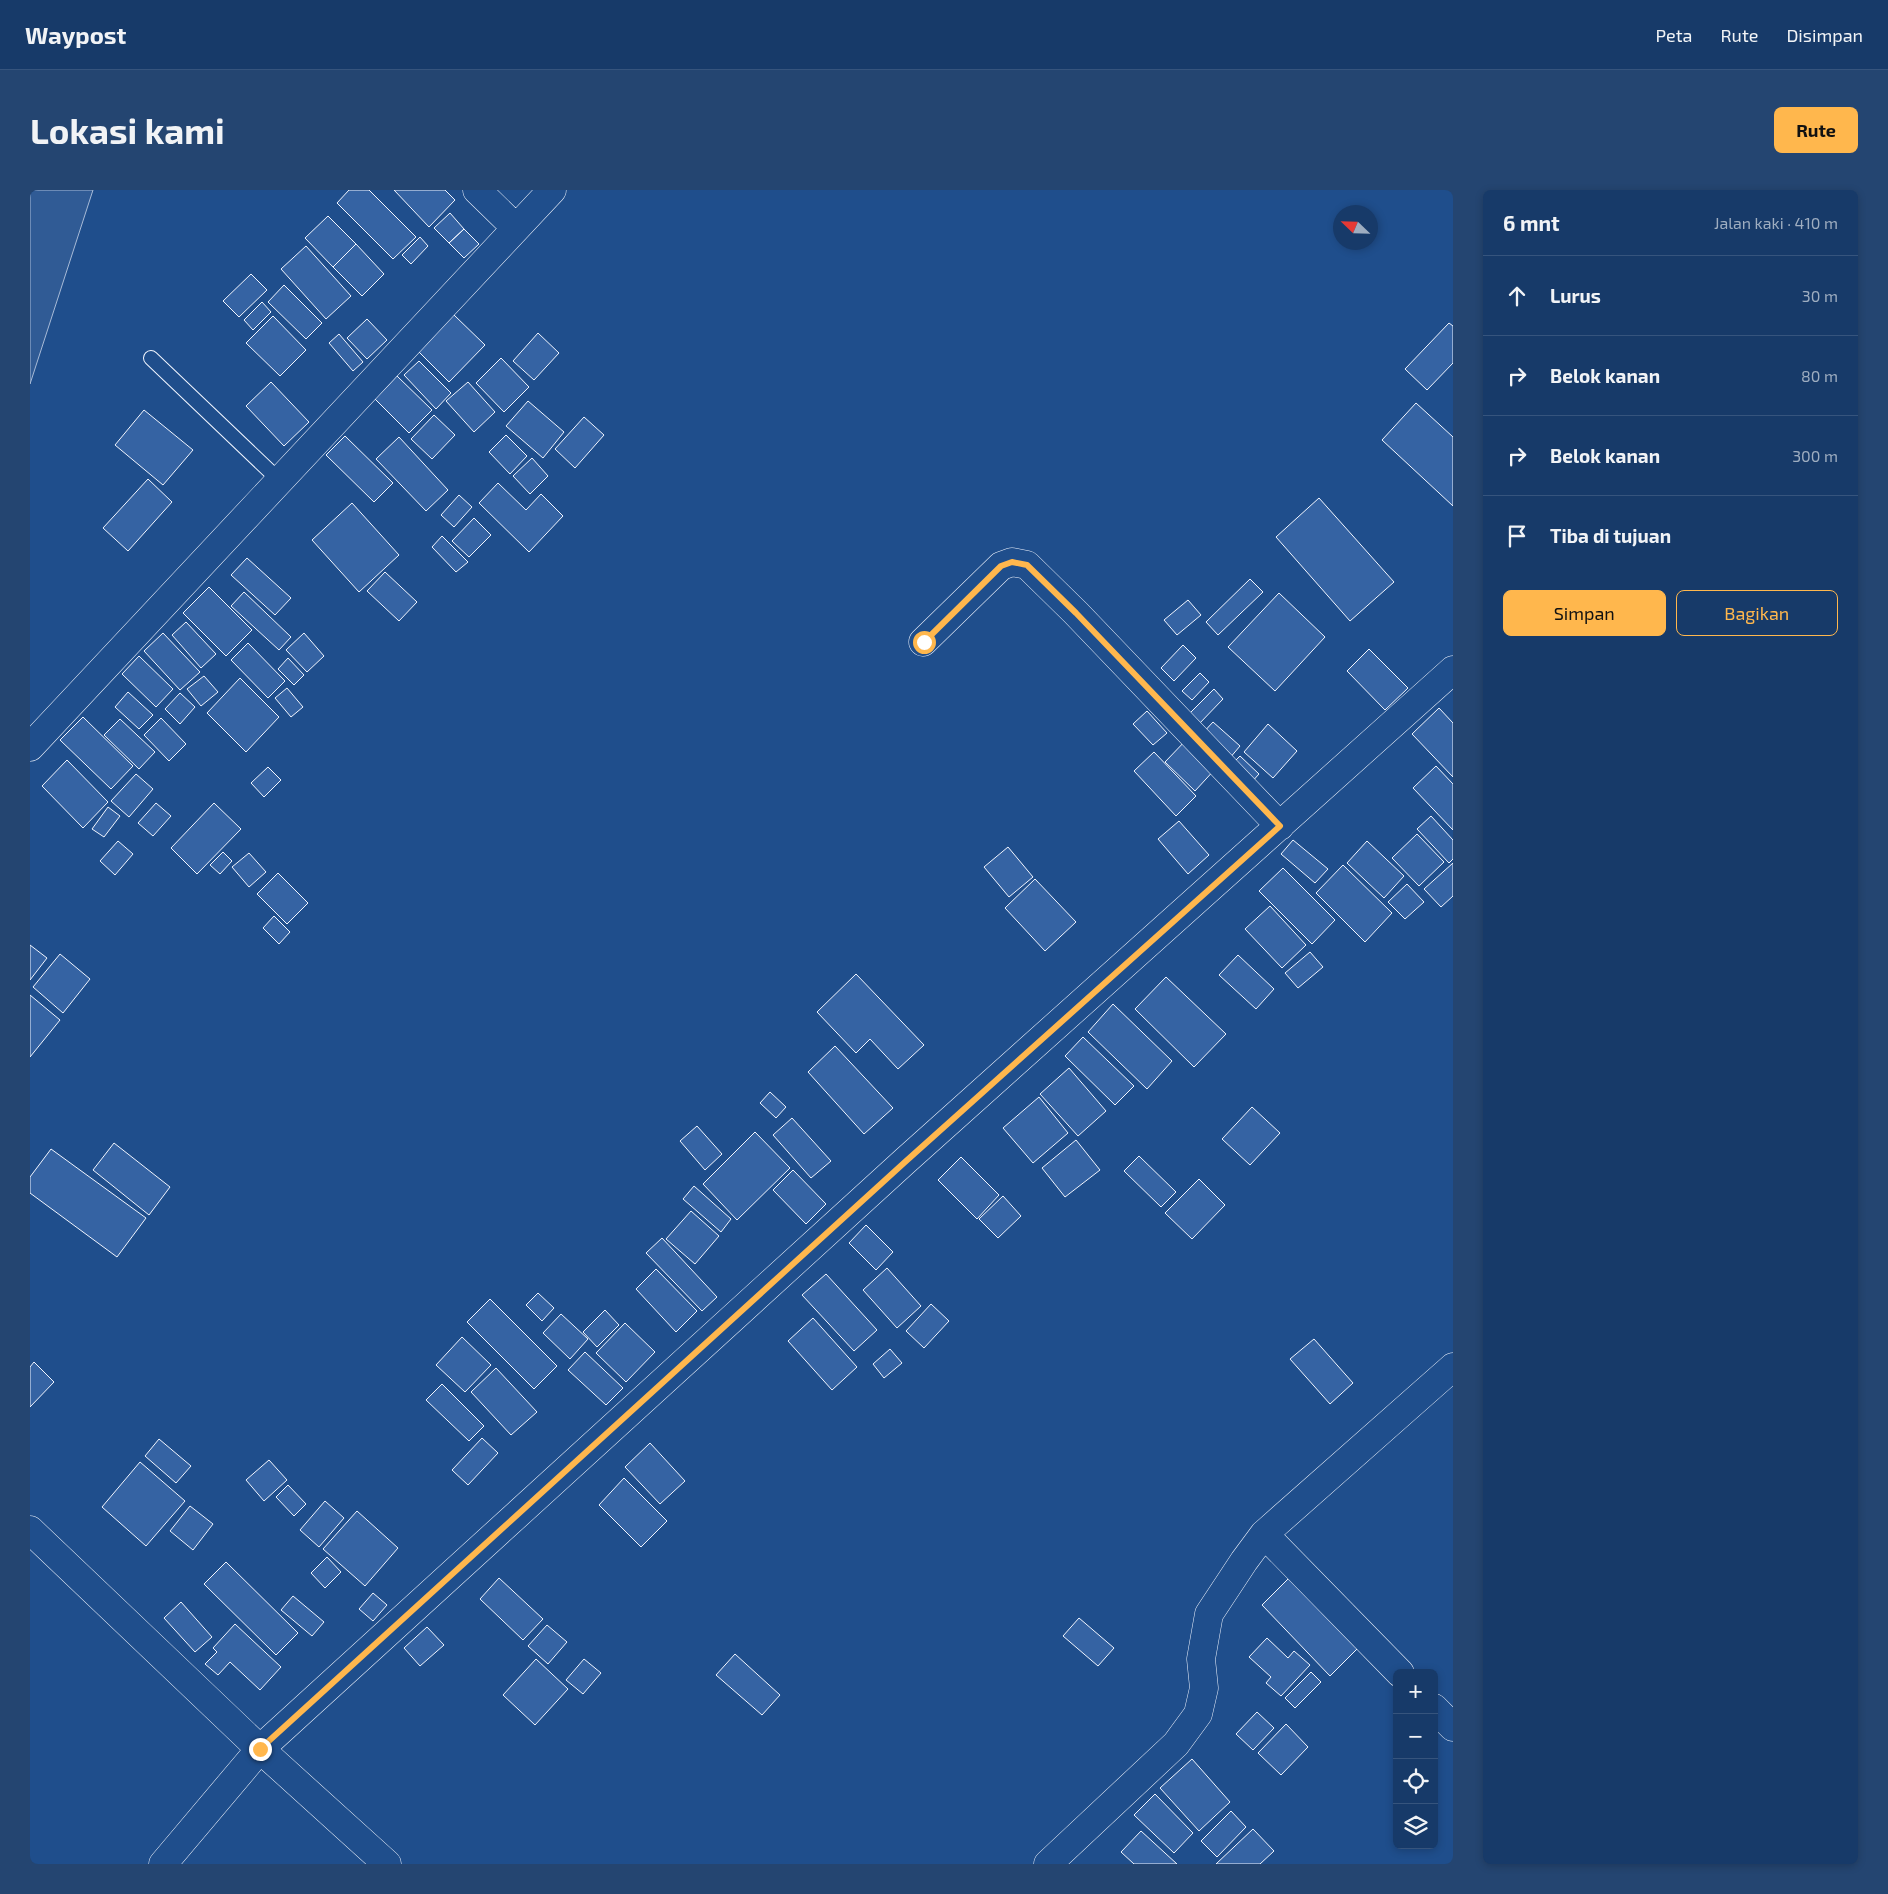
<!DOCTYPE html>
<html lang="id">
<meta charset="utf-8">
<style>
:root{--surface:#173a69;--page:#244571;--text:#f1f3f6;--muted:#9eadc0;--line:#36547d;--accent:#ffb74d}
body{margin:0;font-family:"Exo 2",sans-serif;background:var(--page);color:var(--text)}
.controls{position:absolute;right:15px;bottom:15px;display:grid;overflow:hidden;border-radius:8px;box-shadow:0 2px 8px #0003}
.controls button{width:45px;height:45px;display:grid;place-items:center;padding:0;border:0;border-bottom:1px solid var(--line);background:var(--surface);color:var(--text);font:25px sans-serif}
.compass{position:absolute;left:1303px;top:15px;width:45px;height:45px;border-radius:50%;background:var(--surface);box-shadow:0 2px 8px #0003;rotate:293deg}
.stop{position:absolute;width:15px;height:15px;margin:-11px;border:4px solid #ffb74d;border-radius:50%;background:#fff}
.stop.end{background:#ffb74d;border-color:#fff;box-shadow:0 1px 5px #0008}
.list{margin:0;padding:0;list-style:none}
h2{display:flex;justify-content:space-between;align-items:center;height:65px;margin:0;padding:0 20px;font-size:21px}
h2 small{font-size:16px;font-weight:400;color:var(--muted)}
.list li{display:grid;grid-template-columns:32px 1fr auto;gap:15px;align-items:center;box-sizing:border-box;height:80px;padding:0 20px;border-top:1px solid var(--line)}
.list b{display:block;font-size:19px;white-space:nowrap}
.list em{font-size:16px;font-style:normal;color:var(--muted)}
.actions{display:flex;gap:10px;padding:15px 20px}
.actions a{flex:1;padding:11px 0;border:1px solid var(--accent);border-radius:8px;text-align:center;font-size:18px;color:var(--accent)}
.actions .main{background:var(--accent);color:#111}
.icon{flex:none;width:28px;height:28px;fill:none;stroke:currentColor;stroke-width:2;stroke-linecap:round;stroke-linejoin:round}
.map{position:relative;flex:none;width:1423px;height:1674px;overflow:hidden;border-radius:8px}
header{display:flex;align-items:center;gap:30px;box-sizing:border-box;height:70px;padding:0 25px;background:var(--surface);border-bottom:1px solid var(--line)}
header strong{font-size:24px}
nav{display:flex;gap:28px;margin-inline-start:auto;font-size:18px}
.intro{display:flex;align-items:center;justify-content:space-between;box-sizing:border-box;height:120px;padding:0 30px}
h1{margin:0;font-size:35px}
.button{padding:12px 22px;border-radius:8px;background:var(--accent);color:#111;font-size:18px;font-weight:700}
main{display:flex;gap:30px;padding:0 30px}
aside{flex:1;background:var(--surface);border-radius:8px;box-shadow:0 2px 8px #0003}
.map>svg:first-child{display:block}
.green{fill:#305b95;stroke:#a8bbd7}
.building{fill:#3563a3;stroke:#f2f6ff}
.lines{fill:none;stroke-linecap:round;stroke-linejoin:round}
.service-casing{stroke:#f2f6ff;stroke-width:16}
.minor-casing{stroke:#f2f6ff;stroke-width:29}
.service{stroke:#1f4e8c;stroke-width:14}
.minor{stroke:#1f4e8c;stroke-width:28}
.route{stroke:#ffb74d;stroke-width:6}
</style>
<header>
<strong>Waypost</strong>
<nav><a>Peta</a><a>Rute</a><a>Disimpan</a></nav>
</header>
<div class="intro"><h1>Lokasi kami</h1><a class="button">Rute</a></div>
<main>
<div class="map">
<svg width="1423" height="1674" viewBox="0 0 1423 1674">
<rect width="100%" height="100%" fill="#1f4e8c"/>
<!-- green -->
<path class="green" d="M0 0H63L0 194Z"/>
<!-- building -->
<path class="building" d="M319 0H339L386 47 363 69 307 13Z
M364 0H415L425 10 399 37Z
M420 23 434 39 419 53 404 38Z
M298 26 326 54 303 77 275 48Z
M434 39 449 54 434 68 419 53Z
M390 47 398 56 381 74 372 65Z
M326 54 354 84 332 106 303 77Z
M276 56 321 106 296 129 251 79Z
M221 84 237 100 209 127 193 111Z
M254 95 292 133 276 149 238 112Z
M232 112 241 122 223 140 214 130Z
M424 125 455 155 419 192 388 161Z
M243 126 276 160 250 186 216 153Z
M337 129 357 150 337 169 317 148Z
M1419 133 1423 136V173L1397 200 1375 179Z
M508 143 529 163 504 190 483 171Z
M309 144 333 172 323 181 299 153Z
M471 168 499 197 474 222 446 193Z
M389 171 421 203 406 219 374 185Z
M367 186 402 220 379 243 345 209Z
M241 192 279 232 254 256 216 216Z
M438 192 465 222 444 242 416 211Z
M498 211 534 242 513 268 476 236Z
M1386 213 1423 247V316L1352 250Z
M114 220 163 260 133 295 85 255Z
M404 225 425 245 402 269 381 249Z
M554 227 574 245 545 278 525 259Z
M476 245 497 266 480 284 459 262Z
M315 246 363 293 344 312 296 265Z
M369 247 418 300 396 321 346 269Z
M502 268 518 286 500 304 483 286Z
M118 289 142 312 98 361 73 338Z
M468 293 496 320 511 304 533 326 499 362 449 313Z
M429 305 442 317 424 337 411 325Z
M1289 308 1364 392 1320 431 1246 347Z
M322 313 369 365 329 402 282 350Z
M444 328 461 345 439 367 422 351Z
M412 346 438 372 426 382 402 357Z
M217 368 261 408 245 425 201 385Z
M355 382 387 412 369 431 337 401Z
M1220 389 1233 402 1188 445 1176 432Z
M179 397 222 440 196 466 153 423Z
M214 402 261 447 249 460 201 416Z
M1249 403 1295 447 1245 501 1198 457Z
M1158 410 1171 425 1147 445 1134 430Z
M156 432 186 464 171 478 142 445Z
M133 443 170 482 150 500 114 461Z
M274 443 294 466 277 482 256 460Z
M218 453 255 491 238 508 201 470Z
M1153 455 1166 468 1144 491 1131 478Z
M1339 459 1378 498 1355 520 1317 481Z
M109 466 143 499 126 517 92 484Z
M258 468 274 485 264 495 248 479Z
M1170 483 1179 492 1162 510 1152 501Z
M174 486 188 502 171 516 157 499Z
M210 488 249 527 216 562 177 523Z
M257 498 273 517 261 527 245 508Z
M1184 499 1193 509 1168 535 1158 525Z
M98 502 123 525 109 539 85 517Z
M150 503 165 517 150 534 135 519Z
M1409 518 1423 533V587L1382 544Z
M1117 521 1137 543 1123 555 1103 534Z
M53 527 103 576 81 599 30 550Z
M131 528 156 554 139 571 114 545Z
M90 529 125 562 109 579 74 545Z
M1183 532 1210 556 1199 569 1171 545Z
M1238 534 1267 561 1243 588 1214 562Z
M1158 548 1187 577 1165 601 1135 572Z
M1124 562 1166 606 1146 626 1104 581Z
M1210 566 1229 584 1220 594 1201 575Z
M37 570 78 612 53 638 12 596Z
M1406 576 1423 594V640L1383 598Z
M238 577 251 590 234 607 221 593Z
M106 584 123 599 99 627 81 611Z
M126 613 141 626 123 646 108 633Z
M184 613 211 639 167 684 141 658Z
M78 617 90 626 74 647 62 639Z
M1401 626 1423 650V669L1419 673 1387 639Z
M1149 631 1179 665 1158 684 1128 649Z
M1387 644 1414 672 1389 696 1362 668Z
M1263 650 1298 679 1285 693 1251 664Z
M88 651 103 664 85 685 70 671Z
M1337 651 1374 686 1354 708 1317 673Z
M978 657 1003 687 979 707 954 677Z
M193 662 202 671 190 684 180 675Z
M219 663 236 682 219 697 202 677Z
M1423 673V706L1411 717 1394 699Z
M1313 675 1362 723 1335 752 1286 703Z
M1253 678 1305 730 1282 754 1229 701Z
M248 683 278 713 257 734 227 704Z
M1005 689 1046 732 1015 761 975 718Z
M1377 694 1394 712 1375 729 1358 712Z
M1240 716 1276 755 1252 778 1215 739Z
M244 726 260 742 249 754 233 738Z
M0 755 17 768 0 790Z
M1280 762 1293 777 1268 798 1255 783Z
M30 764 60 789 33 823 3 797Z
M1208 765 1244 799 1226 819 1189 785Z
M826 784 894 855 868 879 840 849 826 863 787 822Z
M1136 787 1196 844 1164 877 1105 819Z
M0 805 30 830 0 867Z
M1083 814 1142 871 1117 899 1058 842Z
M1053 847 1104 896 1085 915 1035 866Z
M805 856 863 918 834 944 778 882Z
M1039 878 1076 921 1048 946 1010 904Z
M740 902 756 917 746 928 730 913Z
M1009 907 1038 943 1003 973 973 938Z
M1222 917 1250 943 1220 975 1192 949Z
M762 928 801 971 781 988 743 945Z
M667 936 692 964 675 980 650 951Z
M725 942 760 978 707 1030 673 994Z
M1046 950 1070 980 1035 1007 1012 978Z
M84 953 140 997 119 1025 63 980Z
M21 959 116 1028 87 1067 0 1003V987Z
M1109 966 1146 1002 1131 1017 1094 981Z
M931 967 969 1005 947 1029 908 990Z
M763 980 796 1014 776 1034 743 1000Z
M1169 989 1195 1015 1162 1049 1135 1023Z
M664 996 701 1029 691 1042 653 1009Z
M973 1006 991 1026 968 1048 949 1029Z
M661 1021 689 1046 665 1074 636 1049Z
M836 1035 863 1062 846 1080 819 1053Z
M632 1048 687 1107 672 1121 616 1063Z
M857 1078 891 1116 867 1138 833 1100Z
M626 1079 667 1121 646 1142 606 1099Z
M796 1084 847 1140 824 1161 772 1105Z
M508 1103 524 1118 512 1131 496 1115Z
M460 1109 527 1176 504 1199 437 1132Z
M901 1114 919 1131 894 1158 876 1141Z
M575 1120 589 1135 567 1157 553 1142Z
M531 1124 558 1149 540 1169 513 1143Z
M783 1128 827 1177 802 1200 758 1151Z
M595 1133 625 1162 596 1192 566 1163Z
M432 1147 461 1175 435 1202 406 1175Z
M1284 1149 1323 1193 1300 1214 1260 1169Z
M860 1159 872 1173 854 1188 843 1174Z
M555 1162 593 1198 576 1215 538 1180Z
M4 1172 24 1192 0 1217V1177Z
M466 1178 507 1222 481 1245 441 1202Z
M412 1194 454 1236 439 1251 396 1210Z
M452 1248 468 1263 438 1295 422 1280Z
M129 1249 161 1276 146 1293 115 1266Z
M620 1253 655 1291 630 1314 595 1277Z
M239 1270 257 1290 234 1311 216 1290Z
M110 1272 155 1311 116 1356 72 1317Z
M594 1288 637 1331 611 1357 569 1315Z
M258 1295 276 1314 264 1326 246 1307Z
M295 1311 314 1328 289 1357 270 1340Z
M160 1316 183 1334 163 1360 140 1341Z
M327 1321 368 1358 335 1396 293 1359Z
M297 1367 311 1382 295 1398 281 1383Z
M196 1372 268 1443 246 1465 174 1394Z
M1263 1384 1332 1454 1300 1486 1232 1415Z
M469 1388 513 1429 493 1450 450 1409Z
M343 1403 357 1415 343 1431 329 1419Z
M263 1406 294 1432 282 1446 251 1420Z
M151 1412 182 1447 165 1462 134 1428Z
M1049 1428 1084 1458 1068 1476 1033 1446Z
M205 1434 251 1477 230 1500 200 1472 188 1485 175 1474 187 1462 183 1458Z
M517 1435 537 1452 518 1474 498 1456Z
M397 1437 414 1455 390 1476 374 1458Z
M1237 1448 1258 1468 1264 1461 1280 1475 1251 1506 1236 1493 1241 1487 1219 1467Z
M705 1464 750 1505 732 1525 686 1485Z
M506 1469 538 1499 505 1535 473 1505Z
M554 1469 571 1483 553 1504 536 1490Z
M1281 1482 1291 1492 1265 1518 1255 1508Z
M1227 1522 1244 1538 1223 1560 1206 1544Z
M1256 1534 1278 1557 1251 1585 1228 1563Z
M1162 1569 1200 1612 1169 1641 1130 1598Z
M1125 1604 1163 1643 1144 1663 1104 1625Z
M1201 1621 1216 1637 1187 1667 1171 1651Z
M1223 1639 1244 1661 1230 1674H1186Z
M1111 1641 1147 1674H1104L1091 1662Z"/>
<g class="lines">
<!-- service casing -->
<g class="service-casing">
<path id="service" d="M121 168 250 291"/>
</g>
<!-- minor casing -->
<g class="minor-casing">
<path id="minor" d="M447 0 486 38
M893 452 971 376 982 372 997 375 1046 423 1250 636
M0 557 522 0
M0 1340 230 1559 357 1674
M1234 1344 1370 1483
M1404 1518 1423 1537
M133 1674 230 1559 875 971 1423 480
M1018 1674 1146 1554 1168 1524 1174 1498 1171 1469 1179 1424 1214 1371 1234 1344 1423 1177"/>
</g>
<!-- service -->
<use href="#service" class="service"/>
<!-- minor -->
<use href="#minor" class="minor"/>
</g>
<g class="lines">
<!-- route -->
<path class="route" d="M230 1559 875 972 1250 636 1046 423 997 375 982 372 971 376 894 452"/>
</g>
</svg>
<div class="controls">
<button>+</button>
<button>−</button>
<button><svg class="icon" aria-label="locate" viewBox="0 0 24 24"><circle cx="12" cy="12" r="6"/><path d="M12 2v4M12 18v4M2 12h4M18 12h4"/></svg></button>
<button><svg class="icon" aria-label="layers" viewBox="0 0 24 24"><path d="M12 4l9 5-9 5-9-5zM3 14l9 5 9-5"/></svg></button>
</div>
<svg class="compass" viewBox="-18 -18 36 36"><path d="M0-13l5 13h-10z" fill="#e53935"/><path d="M0 13l5-13h-10z" fill="#9eadc0"/></svg>
<div class="stop" style="left:894px;top:452px"></div>
<div class="stop end" style="left:230px;top:1559px"></div>
</div>
<aside>
<h2>6 mnt<small>Jalan kaki · 410 m</small></h2>
<ul class="list">
<li><svg class="icon" aria-label="ahead" viewBox="0 0 24 24"><path d="M12 20V5M6 11l6-6 6 6"/></svg><div><b>Lurus</b></div><em>30 m</em></li>
<li><svg class="icon" aria-label="right" viewBox="0 0 24 24"><path d="M7 20v-9h11M14 6l5 5-5 5"/></svg><div><b>Belok kanan</b></div><em>80 m</em></li>
<li><svg class="icon" aria-label="right" viewBox="0 0 24 24"><path d="M7 20v-9h11M14 6l5 5-5 5"/></svg><div><b>Belok kanan</b></div><em>300 m</em></li>
<li><svg class="icon" aria-label="arrive" viewBox="0 0 24 24"><path d="M6 21V4h12l-3 4 3 4H6"/></svg><div><b>Tiba di tujuan</b></div></li>
</ul>
<div class="actions"><a class="main">Simpan</a><a>Bagikan</a></div>
</aside>
</main>
